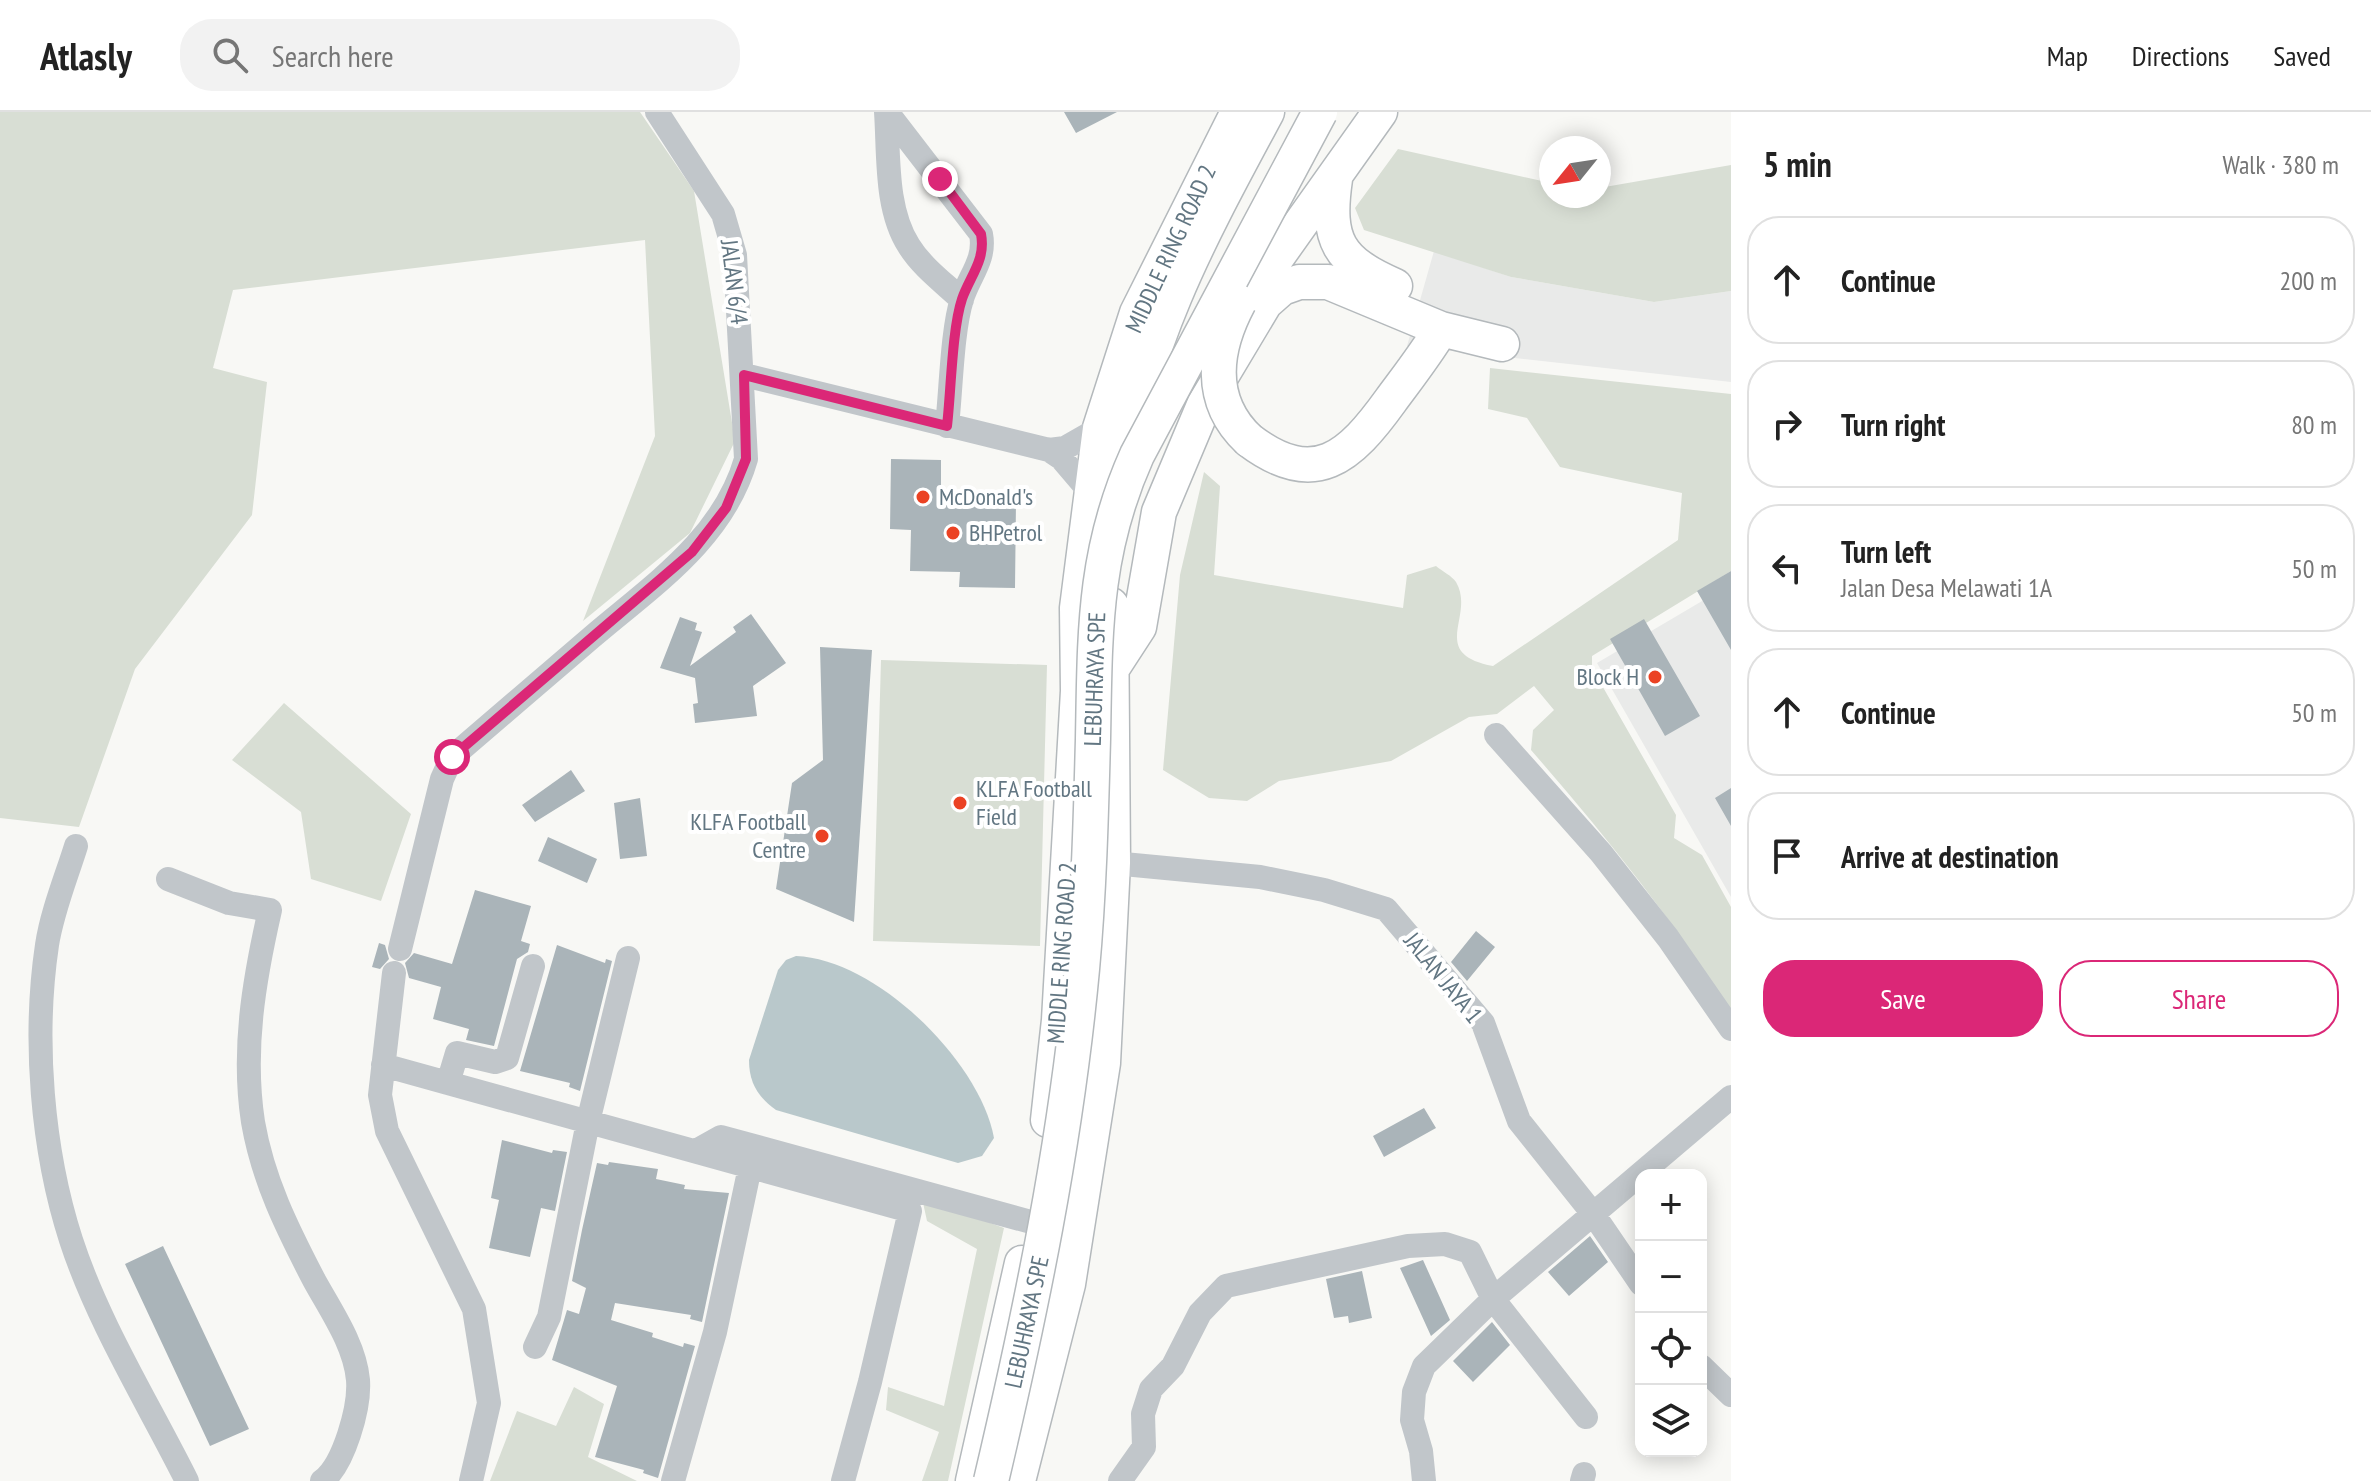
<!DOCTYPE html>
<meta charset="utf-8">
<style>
:root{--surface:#fff;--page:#f2f2f2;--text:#222;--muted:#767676;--line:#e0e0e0;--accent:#db2777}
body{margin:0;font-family:"PT Sans Narrow",sans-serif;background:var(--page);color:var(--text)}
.controls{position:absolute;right:24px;bottom:24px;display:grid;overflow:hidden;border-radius:16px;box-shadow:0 4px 20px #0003}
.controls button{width:72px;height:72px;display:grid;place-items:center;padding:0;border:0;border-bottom:2px solid var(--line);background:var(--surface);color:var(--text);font:40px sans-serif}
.compass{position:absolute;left:1539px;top:24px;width:72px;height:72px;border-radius:50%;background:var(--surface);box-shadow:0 4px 20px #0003;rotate:240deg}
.stop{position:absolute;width:24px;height:24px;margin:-18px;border:6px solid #db2777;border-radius:50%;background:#fff}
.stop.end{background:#db2777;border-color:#fff;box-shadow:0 2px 8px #0008}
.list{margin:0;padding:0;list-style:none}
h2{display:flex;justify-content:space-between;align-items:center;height:104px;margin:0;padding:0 32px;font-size:34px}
h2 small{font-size:26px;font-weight:400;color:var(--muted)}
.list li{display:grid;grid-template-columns:52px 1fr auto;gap:24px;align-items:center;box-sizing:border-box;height:128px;margin:0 16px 16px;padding:0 16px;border:2px solid var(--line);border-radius:32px}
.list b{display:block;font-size:30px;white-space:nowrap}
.list p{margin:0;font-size:26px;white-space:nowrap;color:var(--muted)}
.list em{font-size:26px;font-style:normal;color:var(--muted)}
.actions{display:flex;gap:16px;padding:24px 32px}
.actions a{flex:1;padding:18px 0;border:2px solid var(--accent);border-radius:32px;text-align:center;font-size:28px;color:var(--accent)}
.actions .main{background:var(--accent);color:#fff}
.icon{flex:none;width:44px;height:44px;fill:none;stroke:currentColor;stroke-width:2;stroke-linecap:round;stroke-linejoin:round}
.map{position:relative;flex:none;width:1731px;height:1369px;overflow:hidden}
header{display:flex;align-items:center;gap:48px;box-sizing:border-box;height:112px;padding:0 40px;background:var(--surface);border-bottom:2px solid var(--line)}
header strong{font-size:38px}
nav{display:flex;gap:44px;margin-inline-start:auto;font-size:28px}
.search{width:560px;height:72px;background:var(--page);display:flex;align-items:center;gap:20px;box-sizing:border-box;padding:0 28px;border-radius:32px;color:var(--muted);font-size:30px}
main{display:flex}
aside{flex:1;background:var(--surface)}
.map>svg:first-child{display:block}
.built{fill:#e9eae9}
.green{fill:#d8ded4}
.water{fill:#b9c8cb}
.building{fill:#aab4b9}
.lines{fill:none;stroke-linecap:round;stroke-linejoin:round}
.highway-casing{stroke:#b4b9bc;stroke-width:37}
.minor{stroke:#c1c6ca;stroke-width:24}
.highway{stroke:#fff;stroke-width:34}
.highway-bridge-casing{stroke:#b4b9bc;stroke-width:37;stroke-linecap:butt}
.highway-bridge{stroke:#fff;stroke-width:34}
.route{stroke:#db2777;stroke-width:10}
.poi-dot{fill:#eb4223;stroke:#fff;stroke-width:3}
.labels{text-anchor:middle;stroke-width:8;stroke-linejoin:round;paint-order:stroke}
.street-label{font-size:24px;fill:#627682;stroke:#fff}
.poi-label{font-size:24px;fill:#627682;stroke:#fff;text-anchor:start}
</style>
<header>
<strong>Atlasly</strong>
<div class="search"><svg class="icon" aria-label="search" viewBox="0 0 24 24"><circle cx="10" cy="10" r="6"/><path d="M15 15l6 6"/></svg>Search here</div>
<nav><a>Map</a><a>Directions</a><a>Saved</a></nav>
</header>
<main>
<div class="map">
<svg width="1731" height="1369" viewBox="0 0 1731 1369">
<rect width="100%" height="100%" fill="#f8f8f5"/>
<!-- built -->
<path class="built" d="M1434 139 1511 165 1654 190 1731 179V270L1407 234Z
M1731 472V785L1597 551Z"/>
<!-- green -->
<path class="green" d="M0 0H640L694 79 735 329 690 421 583 509 655 324 645 128 233 178 213 256 267 270 252 403 135 557 79 715 0 706Z
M1398 37 1551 71V84H1599V76L1731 53V179L1654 190 1511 165 1364 118 1355 96Z
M1490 256 1731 282V459L1592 544V556L1676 703 1674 726 1702 743 1731 795V899C1672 806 1603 721 1531 638L1533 618 1554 598 1534 574 1497 602 1469 605 1391 649 1279 669 1247 689 1209 686 1163 658 1180 463 1204 360 1220 374 1214 463 1403 496 1407 463 1436 454C1442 459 1452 464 1456 470 1476 504 1427 541 1493 554L1678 428 1682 381 1560 355 1527 306 1488 297Z
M881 548 1047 553 1040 834 873 829Z
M284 591 411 702 381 789 311 767 301 700 232 648Z
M922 1086 1004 1116 948 1369H922L939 1320 886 1298 888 1275 944 1294 977 1137 927 1109Z
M574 1275 604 1292 588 1345 637 1369H490L517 1299 556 1314Z"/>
<!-- water -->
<path class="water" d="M796 844C876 847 980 949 994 1026L982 1044 958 1051 776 998C758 985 749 971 749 948L778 858 786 848Z"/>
<!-- building -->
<path class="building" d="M1064 0H1117L1076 21Z
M891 347 941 348V388L1016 389 1015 476 959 475 960 460 910 459 911 418 890 417Z
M1731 459V538L1697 479Z
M751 502 786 551 753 574 757 604 695 611 693 592 698 591 695 566 660 556 680 505 697 511 695 518 702 520 690 554 736 520 733 515Z
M1644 507 1700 604 1665 624 1610 527Z
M820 535 872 538 854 810 776 777 792 671 823 648Z
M571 658 585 679 535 710 522 693Z
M1731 676V714L1715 686Z
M640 686 647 744 620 747 614 691Z
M548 725 597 747 587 771 538 749Z
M475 778 531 794 521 829 530 832 528 840 517 847 494 934 466 928 469 917 433 907 441 875 409 866 405 851 414 841 452 852Z
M1476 819 1495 835 1467 869 1451 850Z
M379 831 385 833 389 847 380 857 372 855Z
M557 833 605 851 606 847 612 849 580 979 569 975 570 971 520 959Z
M1424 996 1436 1016 1384 1045 1373 1024Z
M502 1028 552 1041 553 1038 567 1040 555 1099 541 1096 530 1145 489 1136 499 1088 491 1086Z
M609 1050 658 1057 656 1067 685 1073 684 1077 729 1081 702 1210 690 1207 691 1203 615 1191 611 1208 653 1221 652 1225 683 1235 684 1231 695 1234 658 1366 643 1361 644 1358 595 1345 617 1274 552 1248 567 1198 579 1202 586 1176 572 1169 582 1118 597 1051 608 1053Z
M1590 1124 1608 1150 1569 1184 1548 1160Z
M163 1134 249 1317 210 1334 125 1152Z
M1423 1148 1450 1208 1431 1224 1400 1156Z
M1362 1159 1372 1206 1349 1211 1348 1204 1334 1206 1326 1167Z
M1492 1210 1510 1233 1473 1270 1453 1249Z"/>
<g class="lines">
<!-- highway casing -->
<g class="highway-casing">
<path id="highway" d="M1335 67C1326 129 1338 149 1395 174
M1243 193 1380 0
M1249 328C1315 378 1350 345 1391 288 1408 265 1426 242 1441 217
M1122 369C1142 229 1201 123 1267 0
M1113 555 1139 515 1159 400 1204 293 1265 191 1282 176 1299 170H1328L1441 217 1502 232
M1048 1008 1059 908 1078 579 1077 496 1100 316 1137 201 1238 0
M973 1369 1022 1151
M1018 1369 1068 1172 1103 951 1113 751 1111 493"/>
</g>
<!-- minor -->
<path class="minor" d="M886 0C889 43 885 97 909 134 922 155 944 171 962 188
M887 0 981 122C986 148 969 164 962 187 952 218 951 279 947 314
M744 263 1049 338 1065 336 1100 316
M1049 338 1061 346 1090 380
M1496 623 1601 741 1668 826 1731 917
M76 734C66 766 52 800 47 833 33 927 42 1038 71 1128 98 1211 148 1291 187 1369
M1113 751 1260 765 1324 778 1386 797 1483 911 1519 1009 1594 1103 1641 1172
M168 767 229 791 270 798C254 868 242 938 253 1010 263 1068 287 1116 314 1168 331 1199 355 1233 358 1268 360 1295 344 1353 322 1369
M400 837 442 667 452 645C499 605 545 565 592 525 653 473 723 427 746 347L735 143 723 102 657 0
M394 861 380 983 387 1019 474 1197 489 1291 471 1369
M383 953 910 1099 870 1270 843 1369
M448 971 457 941 495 950 507 946 533 854
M696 1039 721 1025 1031 1110
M535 1235 549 1205 588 1010 628 846
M1701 1254 1731 1283
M673 1369 715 1220 750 1055
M1120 1369 1144 1335 1143 1302 1151 1277 1173 1254 1200 1201 1226 1174 1408 1134 1445 1132 1470 1140 1493 1187 1586 1305
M1424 1369 1421 1339 1412 1308 1414 1280 1424 1254 1493 1187 1731 985
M1582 1369 1584 1362"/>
<!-- highway -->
<use href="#highway" class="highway"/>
<!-- highway-bridge casing -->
<g class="highway-bridge-casing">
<path id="highway-bridge" d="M1239 190C1214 237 1207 289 1249 328
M991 1369C1031 1199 1066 1030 1082 857 1089 781 1091 703 1093 627 1095 522 1093 441 1137 343L1320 0"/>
</g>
<!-- highway-bridge -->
<use href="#highway-bridge" class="highway-bridge"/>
</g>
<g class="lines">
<!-- route -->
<path class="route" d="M452 645 692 440 726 396 746 347 744 263 947 314C951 280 952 217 962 187 970 164 986 148 981 122L940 67"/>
</g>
<!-- markers -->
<g class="poi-dot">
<circle cx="923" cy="385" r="8"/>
<circle cx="953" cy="421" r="8"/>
<circle cx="1655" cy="565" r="8"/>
<circle cx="960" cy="691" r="8"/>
<circle cx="822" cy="724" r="8"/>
</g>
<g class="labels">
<!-- street labels -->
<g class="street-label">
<text transform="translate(1171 137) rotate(-65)" y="8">MIDDLE RING ROAD 2</text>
<text transform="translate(734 170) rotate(83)" y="8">JALAN 6/4</text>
<text transform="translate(1095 567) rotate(-88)" y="8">LEBUHRAYA SPE</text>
<text transform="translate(1062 841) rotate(-86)" y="8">MIDDLE RING ROAD 2</text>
<text transform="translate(1443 866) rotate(51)" y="8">JALAN JAYA 1</text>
<text transform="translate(1027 1210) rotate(-78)" y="8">LEBUHRAYA SPE</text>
</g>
<!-- poi labels -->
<g class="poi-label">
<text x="939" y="393">McDonald's</text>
<text x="969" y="429">BHPetrol</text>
<text x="1639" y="573" text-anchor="end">Block H</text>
<text x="976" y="685">KLFA Football<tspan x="976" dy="28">Field</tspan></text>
<text x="806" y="718" text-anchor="end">KLFA Football<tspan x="806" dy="28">Centre</tspan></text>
</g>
</g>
</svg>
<div class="controls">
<button>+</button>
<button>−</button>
<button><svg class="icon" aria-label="locate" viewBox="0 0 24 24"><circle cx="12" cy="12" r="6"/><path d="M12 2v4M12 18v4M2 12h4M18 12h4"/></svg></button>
<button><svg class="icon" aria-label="layers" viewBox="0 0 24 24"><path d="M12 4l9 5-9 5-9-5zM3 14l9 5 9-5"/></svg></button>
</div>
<svg class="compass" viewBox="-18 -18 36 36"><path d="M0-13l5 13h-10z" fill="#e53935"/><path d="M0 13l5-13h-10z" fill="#767676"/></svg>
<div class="stop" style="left:452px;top:645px"></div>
<div class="stop end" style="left:940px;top:67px"></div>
</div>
<aside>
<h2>5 min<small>Walk · 380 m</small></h2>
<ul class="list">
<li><svg class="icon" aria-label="ahead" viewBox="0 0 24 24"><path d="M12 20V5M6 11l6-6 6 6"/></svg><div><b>Continue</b></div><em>200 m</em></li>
<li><svg class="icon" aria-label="right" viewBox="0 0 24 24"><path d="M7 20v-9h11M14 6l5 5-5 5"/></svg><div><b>Turn right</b></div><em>80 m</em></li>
<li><svg class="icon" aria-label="left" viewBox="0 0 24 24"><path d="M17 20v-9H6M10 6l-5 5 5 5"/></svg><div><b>Turn left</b><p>Jalan Desa Melawati 1A</p></div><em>50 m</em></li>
<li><svg class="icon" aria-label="ahead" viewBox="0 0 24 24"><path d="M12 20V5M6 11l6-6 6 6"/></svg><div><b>Continue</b></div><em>50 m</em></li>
<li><svg class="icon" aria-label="arrive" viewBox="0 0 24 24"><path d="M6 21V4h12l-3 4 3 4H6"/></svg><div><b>Arrive at destination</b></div></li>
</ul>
<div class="actions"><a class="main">Save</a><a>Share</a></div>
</aside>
</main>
